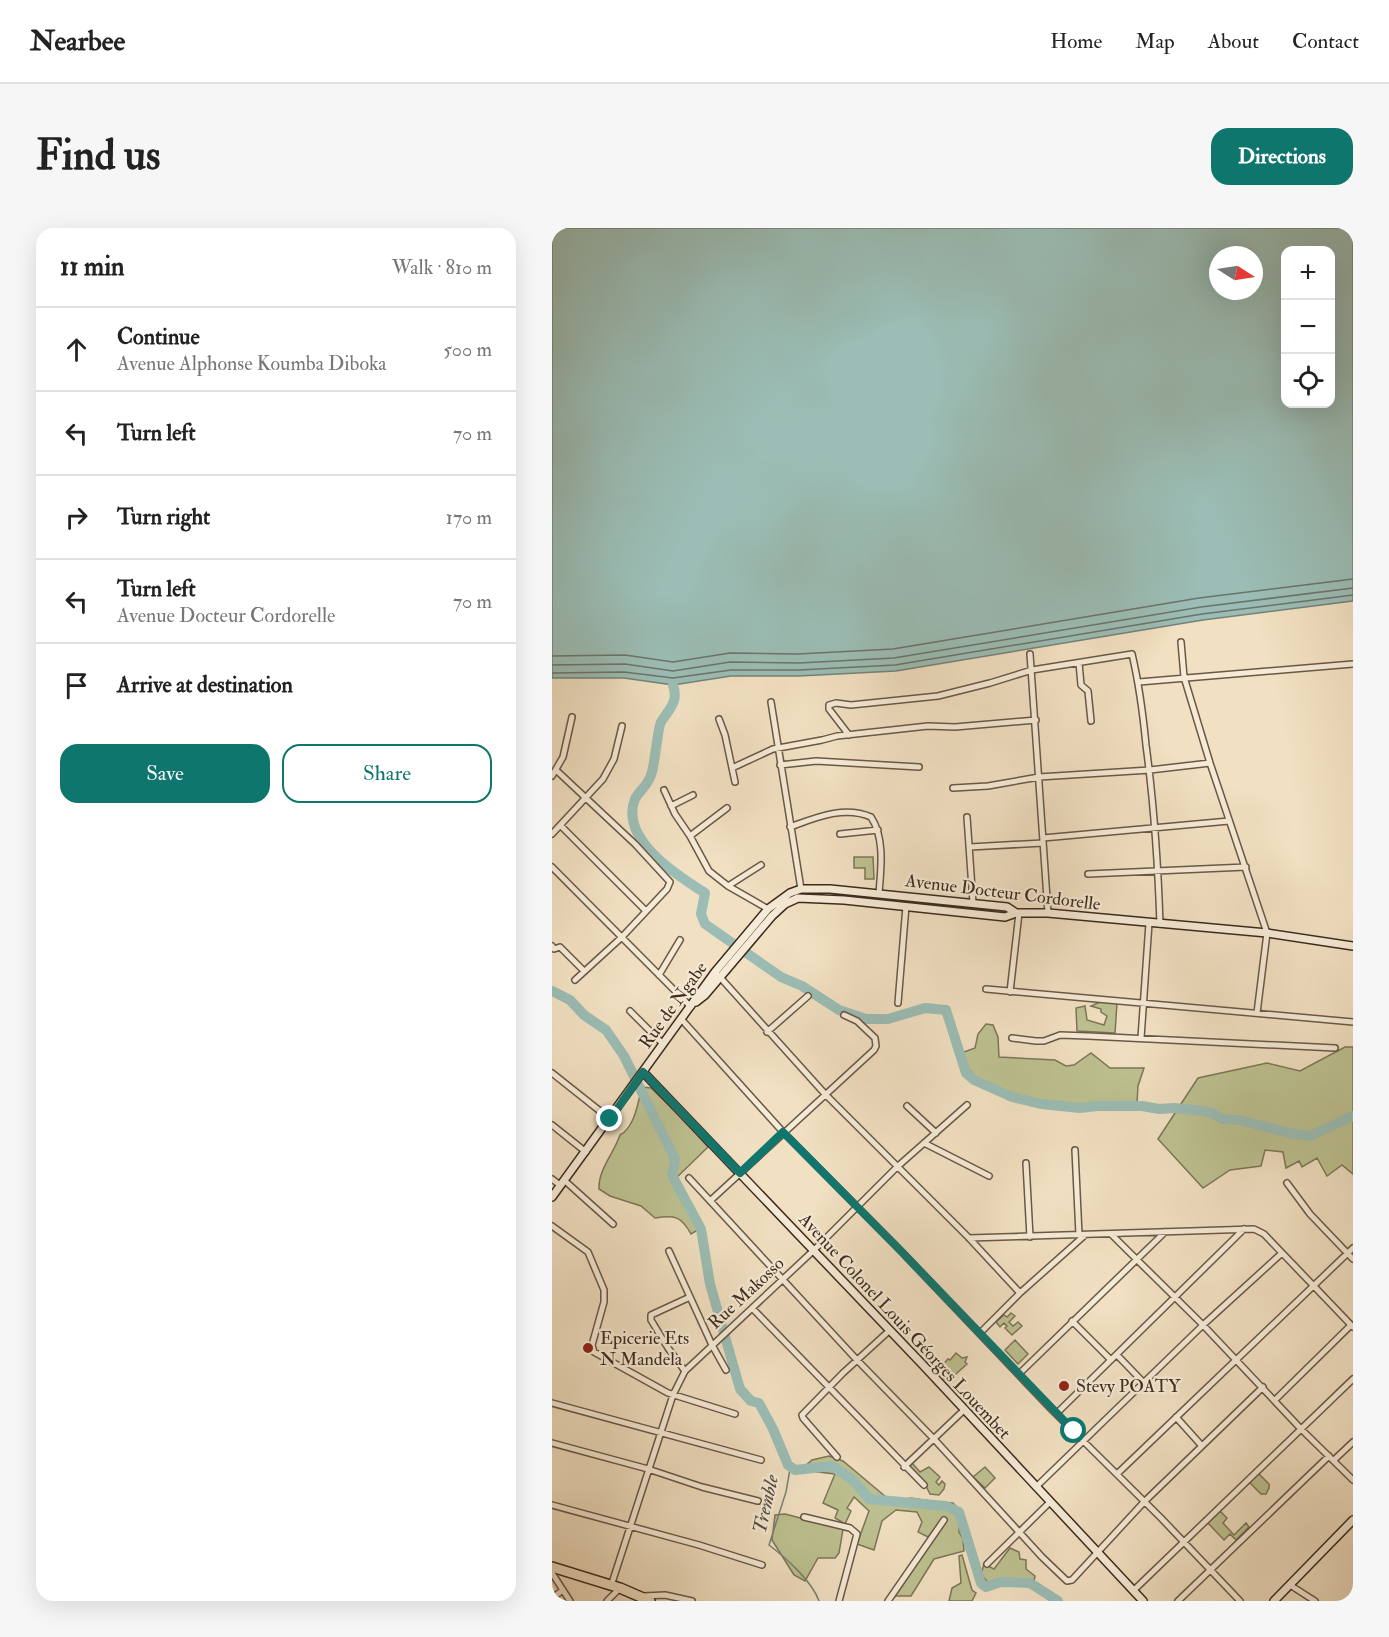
<!DOCTYPE html>
<meta charset="utf-8">
<style>
:root{--surface:#fff;--page:#f6f6f6;--text:#222;--muted:#767676;--line:#e0e0e0;--accent:#0f766e}
body{margin:0;font-family:"IM FELL Double Pica",serif;background:var(--page);color:var(--text)}
.controls{position:absolute;right:18px;top:18px;display:grid;overflow:hidden;border-radius:12px;box-shadow:0 6px 24px #0002}
.controls button{width:54px;height:54px;display:grid;place-items:center;padding:0;border:0;border-bottom:2px solid var(--line);background:var(--surface);color:var(--text);font:30px sans-serif}
.compass{position:absolute;left:657px;top:18px;width:54px;height:54px;border-radius:50%;background:var(--surface);box-shadow:0 6px 24px #0002;rotate:102deg}
.stop{position:absolute;width:18px;height:18px;margin:-14px;border:4px solid #0f766e;border-radius:50%;background:#fff}
.stop.end{background:#0f766e;border-color:#fff;box-shadow:0 2px 6px #0008}
.list{margin:0;padding:0;list-style:none}
h2{display:flex;justify-content:space-between;align-items:center;height:78px;margin:0;padding:0 24px;font-size:26px}
h2 small{font-size:20px;font-weight:400;color:var(--muted)}
.list li{display:grid;grid-template-columns:39px 1fr auto;gap:18px;align-items:center;box-sizing:border-box;height:84px;padding:0 24px;border-top:2px solid var(--line)}
.list b{display:block;font-size:22px;white-space:nowrap}
.list p{margin:0;font-size:20px;white-space:nowrap;color:var(--muted)}
.list em{font-size:20px;font-style:normal;color:var(--muted)}
.actions{display:flex;gap:12px;padding:18px 24px}
.actions a{flex:1;padding:14px 0;border:2px solid var(--accent);border-radius:18px;text-align:center;font-size:21px;color:var(--accent)}
.actions .main{background:var(--accent);color:#fff}
.icon{flex:none;width:33px;height:33px;fill:none;stroke:currentColor;stroke-width:2;stroke-linecap:round;stroke-linejoin:round}
.map{position:relative;flex:none;width:801px;height:1373px;overflow:hidden;border-radius:18px}
header{display:flex;align-items:center;gap:36px;box-sizing:border-box;height:84px;padding:0 30px;background:var(--surface);border-bottom:2px solid var(--line)}
header strong{font-size:28px}
nav{display:flex;gap:33px;margin-inline-start:auto;font-size:21px}
.intro{display:flex;align-items:center;justify-content:space-between;box-sizing:border-box;height:144px;padding:0 36px}
h1{margin:0;font-size:42px}
.button{padding:15px 27px;border-radius:18px;background:var(--accent);color:#fff;font-size:21px;font-weight:700}
main{display:flex;gap:36px;padding:0 36px}
aside{flex:1;background:var(--surface);border-radius:18px;box-shadow:0 6px 24px #0002}
.map>svg:first-child{display:block}
.green{fill:#bdc191;stroke:#7d7658;stroke-width:1.5}
.water{fill:#9bbdb5;stroke:#758279;stroke-width:1.5;fill-rule:evenodd}
.lines{fill:none;stroke-linecap:round;stroke-linejoin:round}
.shore{stroke:#6c746a;stroke-width:1.5}
.stream{stroke:#758279;stroke-width:1.5}
.river{stroke:#9bbdb5;stroke-width:10}
.street-casing{stroke:#6a5847;stroke-width:8}
.secondary-casing{stroke:#3d2a1e;stroke-width:10}
.highway-casing{stroke:#3d2a1e;stroke-width:12}
.street{stroke:#f6ebd7;stroke-width:5}
.secondary{stroke:#f6ebd7;stroke-width:7}
.highway{stroke:#f1e0c2;stroke-width:9}
.route{stroke:#0f766e;stroke-width:8}
.poi-dot{fill:#8f2418;stroke:#f6ebd7;stroke-width:2}
.labels{text-anchor:middle;stroke-width:4.5;stroke-linejoin:round;paint-order:stroke}
.street-label{font-size:18px;fill:#3d2a1e;stroke:#f6ebd7}
.poi-label{font-size:18px;fill:#3d2a1e;stroke:#f6ebd7;text-anchor:start}
.water-label{font-size:20px;font-style:italic;fill:#544f44;stroke:#f6ebd7}
</style>
<header>
<strong>Nearbee</strong>
<nav><a>Home</a><a>Map</a><a>About</a><a>Contact</a></nav>
</header>
<div class="intro"><h1>Find us</h1><a class="button">Directions</a></div>
<main>
<aside>
<h2>11 min<small>Walk · 810 m</small></h2>
<ul class="list">
<li><svg class="icon" aria-label="ahead" viewBox="0 0 24 24"><path d="M12 20V5M6 11l6-6 6 6"/></svg><div><b>Continue</b><p>Avenue Alphonse Koumba Diboka</p></div><em>500 m</em></li>
<li><svg class="icon" aria-label="left" viewBox="0 0 24 24"><path d="M17 20v-9H6M10 6l-5 5 5 5"/></svg><div><b>Turn left</b></div><em>70 m</em></li>
<li><svg class="icon" aria-label="right" viewBox="0 0 24 24"><path d="M7 20v-9h11M14 6l5 5-5 5"/></svg><div><b>Turn right</b></div><em>170 m</em></li>
<li><svg class="icon" aria-label="left" viewBox="0 0 24 24"><path d="M17 20v-9H6M10 6l-5 5 5 5"/></svg><div><b>Turn left</b><p>Avenue Docteur Cordorelle</p></div><em>70 m</em></li>
<li><svg class="icon" aria-label="arrive" viewBox="0 0 24 24"><path d="M6 21V4h12l-3 4 3 4H6"/></svg><div><b>Arrive at destination</b></div></li>
</ul>
<div class="actions"><a class="main">Save</a><a>Share</a></div>
</aside>
<div class="map">
<svg width="801" height="1373" viewBox="0 0 801 1373">
<rect width="100%" height="100%" fill="#f1e0c2"/>
<filter id="stains"><feTurbulence type="fractalNoise" baseFrequency=".00333" numOctaves="4"/><feColorMatrix values="0 0 0 0 .2 0 0 0 0 .09 0 0 0 0 .02 0 0 0 .5 -.17"/></filter>
<radialGradient id="worn" r=".72"><stop offset=".6" stop-color="#630" stop-opacity="0"/><stop offset="1" stop-color="#630" stop-opacity=".3"/></radialGradient>
<!-- green -->
<path class="green" d="M302 629H321L322 651H313V640H302Z
M548 774 565 775 563 805 525 803 524 780 533 778 535 792 552 797 555 788 549 784V781L539 778Z
M434 796 441 797 446 809 447 829 503 832 514 838 522 837 539 825 558 840H592L586 858 585 875C547 876 505 881 469 869 460 866 452 862 443 858 427 852 411 844 412 824L423 820 426 806Z
M793 819H801V946L790 937 775 948 765 930 750 939 747 933 734 940 731 924 713 922 709 938 678 942 651 960 606 911 646 850 715 835 748 843Z
M90 859 99 860 128 888 156 919 121 953 137 979 146 1002 139 1006C129 988 123 987 103 990L89 978 58 968 47 961C46 942 62 925 68 907 83 899 86 874 90 859Z
M459 1085 463 1088 457 1094 461 1098 466 1094 470 1098 460 1107 453 1100 455 1098 452 1095 448 1099 444 1094 452 1087 455 1089Z
M463 1112 476 1126 466 1136 453 1122Z
M404 1125 410 1130 415 1129 413 1134 415 1136 395 1154 385 1143 396 1131 398 1132Z
M277 1228 291 1233 340 1274 359 1270 384 1274 401 1275 408 1283 407 1304 411 1311 412 1323 382 1331 359 1368H341L392 1291 376 1309 366 1304 370 1294 365 1284 344 1282 330 1293 322 1322 305 1316 317 1283 302 1269 295 1280 299 1283 293 1296 283 1290 286 1282 271 1275 283 1246 257 1243 253 1238 260 1232Z
M360 1235 368 1244 377 1239 388 1249 384 1254 387 1257 390 1253 393 1256 392 1261 387 1267 378 1266 374 1258 356 1239Z
M433 1239 443 1250 433 1260 421 1249Z
M705 1244 717 1256V1260L714 1266H709L698 1255Z
M667 1282 675 1290 671 1295 682 1307 694 1295 697 1299 684 1312 678 1306 672 1312 655 1294Z
M233 1286 291 1301 287 1325 283 1330H266L253 1353 242 1347 220 1312 223 1287Z
M458 1320 467 1324 468 1331 474 1332V1341L483 1348 482 1353 453 1351 437 1356 429 1346 432 1336 442 1341Z
M410 1327 420 1362 424 1365 420 1373H397L400 1360 409 1355 407 1328Z"/>
<!-- water -->
<path class="water" d="M0 0H801V373L651 392 344 443 247 448H179L121 457 72 450H0ZM734 22H778V176H734ZM666 27H702V63H666Z"/>
<g class="lines">
<!-- shore -->
<path class="shore" d="M0 428 73 427 121 434 178 425 246 426 341 421 647 370 801 351
M0 437 73 436 121 443 178 434 247 435 342 430 649 379 801 360
M0 445 72 444 121 450 179 442H247L343 437 650 386 801 367"/>
<!-- stream -->
<path class="stream" d="M236 1237 238 1241 234 1264 217 1317C234 1330 260 1353 267 1373"/>
<!-- river -->
<path class="river" d="M121 457C127 474 117 481 109 494 106 499 103 533 100 544 96 559 88 561 83 571 67 611 126 648 153 665L149 686 153 696 229 749 250 758 287 782 314 791H336L373 780 394 782 414 845 422 852 460 869 489 876 528 880 545 878H590L607 881 622 880 651 883 660 885 670 891 687 892 738 905 758 908 801 888
M0 763 18 772 32 787 54 802 72 828 123 931 120 947 149 1001 158 1056 188 1161 199 1173 207 1175 221 1201 236 1237 243 1242 280 1238 302 1253 317 1271 394 1278 407 1284 429 1355 434 1359 449 1354 478 1355 506 1373"/>
<!-- street casing -->
<g class="street-casing">
<path id="street" d="M629 414 632 449 658 535 715 705 705 785
M478 426 496 685
M527 435 529 457 536 463 539 493
M587 454 801 436
M219 474 249 661
M167 491 173 507 183 554
M297 507 277 481V477L284 475 299 477 386 468 438 455 480 442 580 426C587 456 591 486 594 517 602 577 606 636 608 696
M228 537 264 533 367 539
M180 540 221 521 270 512 285 508 376 498 403 499 484 492
M4 542 83 616 118 654 115 661 70 709 23 752
M0 548 11 529 20 489
M401 560 436 558 487 549 598 542 658 535
M112 562 123 586 138 608 157 643 176 658 216 681
M119 578 141 567
M415 589 421 675
M9 598 94 683
M238 599C263 590 292 577 319 589 333 610 329 641 327 665
M0 606 51 551 62 531 70 498
M288 606 326 602
M138 608 175 580
M491 610 677 593
M418 619 491 615
M0 639 139 779
M536 646 694 639
M176 658 209 637
M0 718 2 721 8 719 32 743
M107 747 128 712
M166 747 273 866 417 1010 468 1065 428 1105
M434 761 801 794
M458 764 467 685
M346 775 354 678
M78 783 111 816
M130 792 231 904 348 1022 500 1182 609 1290 688 1373
M215 804 256 768
M460 810 484 813H492L508 807 536 808 783 820
M589 810 597 695
M0 845 58 891
M355 878 384 905
M0 897 34 924
M372 915 437 948
M523 922 527 1007
M474 935 478 1009
M137 950 305 1132 382 1211 490 1329 515 1353 520 1352 592 1274 711 1159
M0 951 8 957
M12 952 61 996
M735 955 758 986 801 1031
M158 973 322 822 324 818 323 810 305 793 292 787
M0 998 36 1024 52 1062V1074L40 1117 42 1124 116 1165 183 1186
M559 1006 651 1097 749 1201 801 1252
M417 1010 702 1001 712 1006 801 1099
M117 1023 160 1117 174 1142
M468 1065 533 1007
M200 1080 372 1257
M520 1093 559 1132
M565 1127 592 1155
M133 1143 116 1120 99 1092V1087L138 1069
M467 1146 613 1004
M723 1172 799 1097
M0 1175 209 1232
M504 1186 692 1001
M624 1189 650 1218
M0 1215 96 1241 150 1259 206 1273
M285 1229 251 1190 250 1187 291 1145 338 1102
M782 1232 801 1214
M352 1239 412 1182
M565 1246 801 1020
M484 1259 651 1097 730 1025
M0 1277 147 1317 210 1337
M252 1289 298 1300 305 1306 287 1373
M435 1336 498 1274
M0 1345 18 1373
M738 1357 763 1373
M59 1358 121 1167 133 1143 262 1022 345 939 415 877
M581 1363 801 1151
M92 1368 113 1367 140 1373
M0 1370 11 1362
M55 1373 68 1360
M336 1373 392 1292
M626 1373 777 1228"/>
</g>
<!-- secondary casing -->
<g class="secondary-casing">
<path id="secondary" d="M144 774 153 767 220 688 233 676 246 670 292 672 453 689 464 685
M91 844 371 1137 591 1373
M0 969 163 744 216 681 238 665 249 661H278L455 679 464 685H496L715 705 801 718
M722 1373 801 1292"/>
</g>
<!-- highway casing -->
<g class="highway-casing">
<path id="highway" d="M0 1339 68 1360 98 1373"/>
</g>
<!-- street -->
<use href="#street" class="street"/>
<!-- secondary -->
<use href="#secondary" class="secondary"/>
<!-- highway -->
<use href="#highway" class="highway"/>
</g>
<g class="lines">
<!-- route -->
<path class="route" d="M58 891 91 844 188 945 231 904 348 1022 522 1203"/>
</g>
<!-- markers -->
<g class="poi-dot">
<circle cx="36" cy="1120" r="6"/>
<circle cx="512" cy="1158" r="6"/>
</g>
<g class="labels">
<!-- street labels -->
<g class="street-label">
<text transform="translate(451 664) rotate(7)" y="6">Avenue Docteur Cordorelle</text>
<text transform="translate(121 777) rotate(-54)" y="6">Rue de Ngabe</text>
<text transform="translate(194 1065) rotate(-43)" y="6">Rue Makosso</text>
<text transform="translate(353 1098) rotate(47)" y="6">Avenue Colonel Louis Géorges Louembet</text>
</g>
<!-- poi labels -->
<g class="poi-label">
<text x="48" y="1116">Epicerie Ets<tspan x="48" dy="21">N Mandela</tspan></text>
<text x="524" y="1164">Stevy POATY</text>
</g>
<!-- water labels -->
<g class="water-label">
<text transform="translate(213 1276) rotate(-77)" y="7">Tremble</text>
</g>
</g>
<rect width="100%" height="100%" filter="url(#stains)"/>
<rect width="100%" height="100%" fill="url(#worn)"/>
</svg>
<div class="controls">
<button>+</button>
<button>−</button>
<button><svg class="icon" aria-label="locate" viewBox="0 0 24 24"><circle cx="12" cy="12" r="6"/><path d="M12 2v4M12 18v4M2 12h4M18 12h4"/></svg></button>
</div>
<svg class="compass" viewBox="-18 -18 36 36"><path d="M0-13l5 13h-10z" fill="#e53935"/><path d="M0 13l5-13h-10z" fill="#767676"/></svg>
<div class="stop" style="left:522px;top:1203px"></div>
<div class="stop end" style="left:58px;top:891px"></div>
</div>
</main>
